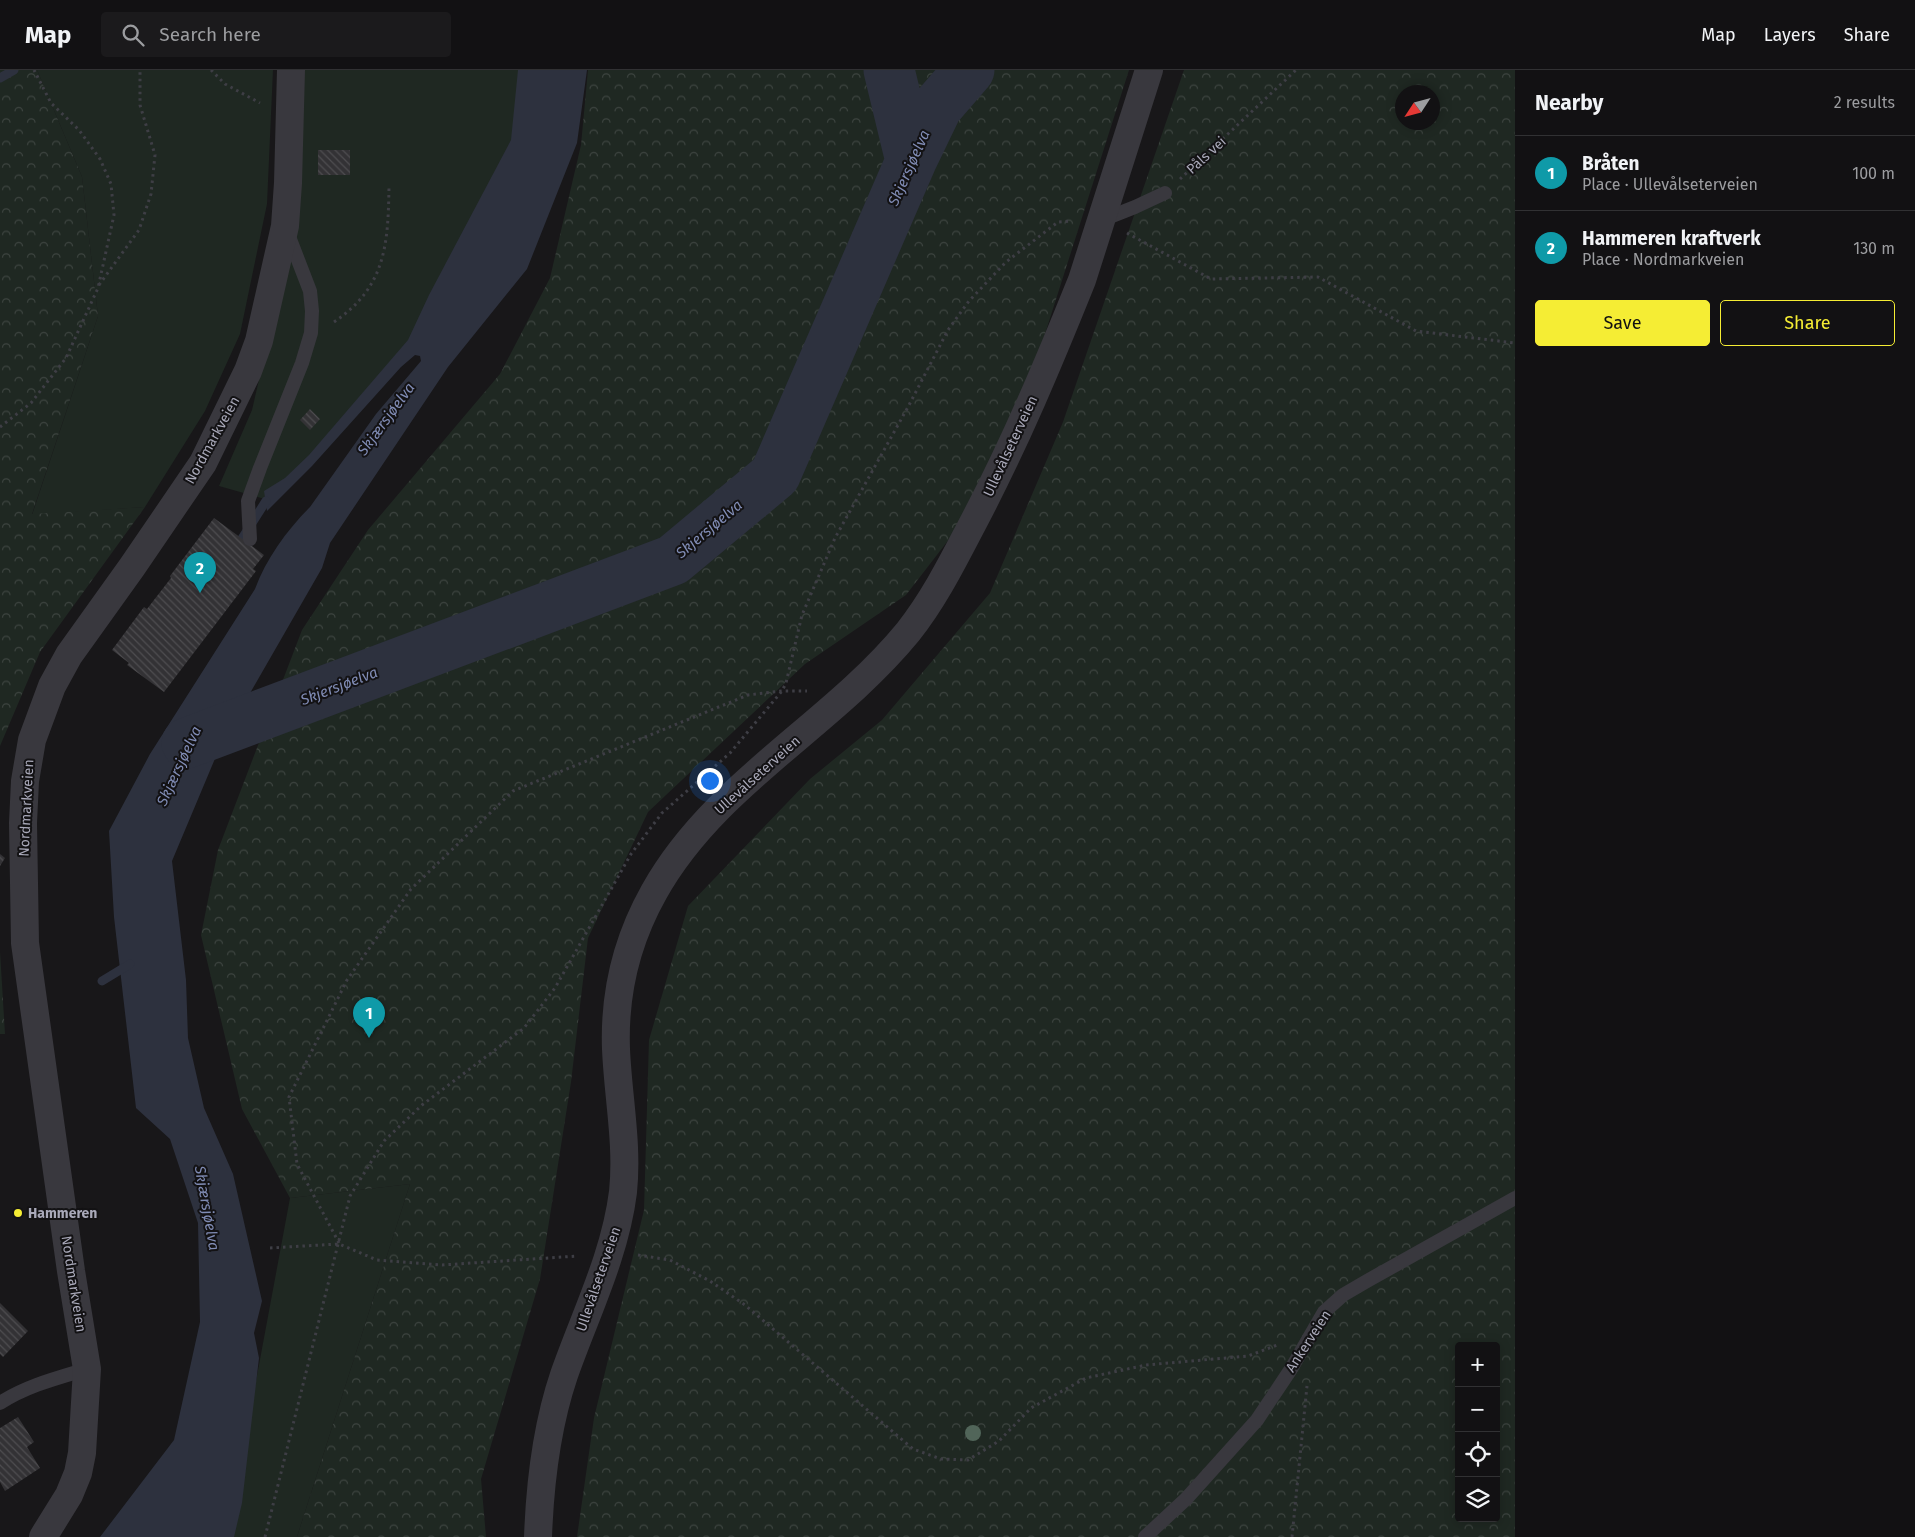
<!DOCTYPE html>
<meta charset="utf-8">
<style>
:root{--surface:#121113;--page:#1b1a1c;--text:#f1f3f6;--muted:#9c9da0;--line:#313133;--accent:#f5ed34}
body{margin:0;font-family:"Fira Sans",sans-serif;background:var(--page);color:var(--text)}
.controls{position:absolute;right:15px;bottom:15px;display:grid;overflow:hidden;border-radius:5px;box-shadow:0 2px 12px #0003}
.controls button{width:45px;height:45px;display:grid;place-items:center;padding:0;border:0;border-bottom:1px solid var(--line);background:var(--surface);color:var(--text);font:25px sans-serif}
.compass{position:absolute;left:1395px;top:15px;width:45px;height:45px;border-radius:50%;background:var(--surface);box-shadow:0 2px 12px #0003;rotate:234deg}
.you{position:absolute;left:709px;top:710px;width:18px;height:18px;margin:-12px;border:4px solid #fff;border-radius:50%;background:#1a73e8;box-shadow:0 0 0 8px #1a73e833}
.badge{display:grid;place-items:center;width:32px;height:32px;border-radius:50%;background:var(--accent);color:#fff;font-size:16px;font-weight:700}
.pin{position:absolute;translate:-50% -41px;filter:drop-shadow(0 1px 2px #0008)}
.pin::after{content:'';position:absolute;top:26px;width:18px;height:15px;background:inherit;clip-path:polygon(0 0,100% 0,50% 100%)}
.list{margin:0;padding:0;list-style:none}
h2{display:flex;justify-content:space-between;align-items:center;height:65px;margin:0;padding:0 20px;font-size:21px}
h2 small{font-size:16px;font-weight:400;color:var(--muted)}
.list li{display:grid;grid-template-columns:32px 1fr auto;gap:15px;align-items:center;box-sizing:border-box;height:75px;padding:0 20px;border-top:1px solid var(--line)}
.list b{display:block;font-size:19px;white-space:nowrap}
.list p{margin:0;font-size:16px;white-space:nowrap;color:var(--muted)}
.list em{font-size:16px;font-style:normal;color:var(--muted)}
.actions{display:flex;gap:10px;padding:15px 20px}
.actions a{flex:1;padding:11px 0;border:1px solid var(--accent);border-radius:5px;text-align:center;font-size:18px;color:var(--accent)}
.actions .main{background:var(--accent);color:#111}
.icon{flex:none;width:28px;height:28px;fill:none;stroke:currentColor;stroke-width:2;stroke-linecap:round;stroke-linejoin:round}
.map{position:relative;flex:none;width:1515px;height:1467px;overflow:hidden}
header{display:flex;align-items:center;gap:30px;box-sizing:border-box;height:70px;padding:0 25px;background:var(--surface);border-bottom:1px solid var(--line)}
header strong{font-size:24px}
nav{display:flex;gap:28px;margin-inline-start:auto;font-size:18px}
.search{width:350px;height:45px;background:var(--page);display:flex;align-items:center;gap:12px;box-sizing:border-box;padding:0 18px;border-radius:5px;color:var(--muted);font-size:19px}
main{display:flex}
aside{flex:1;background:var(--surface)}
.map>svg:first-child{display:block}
.green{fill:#1f2822}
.forest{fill:url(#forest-crowns);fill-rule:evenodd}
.water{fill:#2d313e}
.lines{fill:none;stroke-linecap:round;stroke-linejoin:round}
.stream{stroke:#2d313e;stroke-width:9}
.river{stroke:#2d313e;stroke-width:51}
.building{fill:url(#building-back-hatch)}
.path{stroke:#3e3e45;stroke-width:3;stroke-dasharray:2.5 4;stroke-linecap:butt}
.lane{stroke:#39383e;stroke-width:14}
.street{stroke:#39383e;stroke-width:28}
.tree{fill:#516559}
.poi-dot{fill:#f5ed34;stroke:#131214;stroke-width:2}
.labels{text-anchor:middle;stroke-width:4;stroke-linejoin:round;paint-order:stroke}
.street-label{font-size:14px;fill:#a9a9b9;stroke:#131214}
.poi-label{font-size:14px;font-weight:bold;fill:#a9a9b9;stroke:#131214;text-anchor:start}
.water-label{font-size:15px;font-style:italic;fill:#808cb5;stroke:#131214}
</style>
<header>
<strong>Map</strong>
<div class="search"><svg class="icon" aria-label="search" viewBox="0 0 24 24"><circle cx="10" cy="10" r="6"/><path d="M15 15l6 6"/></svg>Search here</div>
<nav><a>Map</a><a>Layers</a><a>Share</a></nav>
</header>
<main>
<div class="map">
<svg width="1515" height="1467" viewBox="0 0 1515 1467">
<defs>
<pattern id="forest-crowns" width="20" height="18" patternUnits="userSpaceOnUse" patternTransform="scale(1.25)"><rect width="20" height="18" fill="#1f2822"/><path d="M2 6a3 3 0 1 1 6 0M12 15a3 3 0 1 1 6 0" fill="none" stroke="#3d4440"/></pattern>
<pattern id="building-back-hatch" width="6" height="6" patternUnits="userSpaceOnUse" patternTransform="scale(1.25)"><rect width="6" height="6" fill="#333235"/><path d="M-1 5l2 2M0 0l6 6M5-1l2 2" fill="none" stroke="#4e4d50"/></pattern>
</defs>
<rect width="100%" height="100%" fill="#181719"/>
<!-- green -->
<path class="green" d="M37 0H273L267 134 240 264 205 341 145 437 32 445 98 246 82 107Z
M303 0H537L490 149 395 296 272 431 219 416 252 340 290 176Z
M410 1114 297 1467H227L290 1128Z"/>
<!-- forest -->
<path class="forest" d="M0 0H37L82 107 98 246 32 444 145 437 40 582 0 676Z
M588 0H1129L1001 402 906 525 805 594 648 742 588 868 571 1012 540 1209 481 1409 486 1467H297L410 1114 290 1128 242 1039 201 865 218 780 302 560 368 460 500 304 550 208 581 75Z
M1184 0H1515V1467H577L594 1348 644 1140 649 970 688 836 810 709 882 650 990 523 1063 352ZM1402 22H1432V52H1402ZM1459 1276H1496V1448H1459Z
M0 882 5 964H0Z"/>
<!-- water -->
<path class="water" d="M518 0H587L577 73 527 199 448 297 330 473 322 498 222 672 172 791 186 910 188 968 204 1038 233 1104 262 1231 254 1263 259 1288 242 1433 234 1467H100L174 1370 200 1252 198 1153 170 1069 136 1038 114 847 109 761 150 684 255 519C266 489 287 460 310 437L376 344 421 291 420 286 415 285 401 297 312 396 267 441 264 421 285 408 309 385 408 270 429 225 511 70Z"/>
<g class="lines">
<!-- stream -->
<path class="stream" d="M0 8 14 0
M236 478 266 431
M102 911 130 894"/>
<!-- river -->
<path class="river" d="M889 0 911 91
M187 673 673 490 775 405 911 91 937 37 969 0"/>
</g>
<!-- building -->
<path class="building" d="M318 80H350V105H318Z
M310 339 320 349 310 360 300 350Z
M214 448 264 485 253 499 256 501 164 622 127 595 129 593 112 580 144 537 147 539 171 508 170 506Z
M0 784 5 788 0 796Z
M0 1233 28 1261 3 1287 0 1284Z
M18 1347 34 1372 27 1377 40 1398 5 1421 0 1412V1358Z"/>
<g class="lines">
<!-- path -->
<path class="path" d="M211 0 225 14 260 33
M1180 109 1296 0
M1127 163 1211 209 1318 207 1416 261 1515 273
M99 215 139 160 151 124 155 85 140 35V0
M334 252C386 217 388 174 389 117
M0 357 31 333 66 288 98 218 114 145 111 114 100 89 79 60 51 33 34 0
M339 1173 297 1094 289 1027 347 910 411 819 513 721 748 625 782 621H807
M270 1178 339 1174 377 1190 442 1195 578 1186
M638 1185 670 1190 710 1211 745 1235 913 1379 941 1389 968 1390 999 1371 1031 1338 1086 1308 1146 1295 1248 1286 1280 1274
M265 1467 350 1126 384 1071 422 1035 524 958 555 918 631 784 662 743 730 683 782 621 786 613 802 545 835 468 908 337 948 260 969 231 1006 192 1058 152 1071 151
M1292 1467 1307 1316"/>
<!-- lane -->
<path class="lane" d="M1102 150 1135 137 1165 123
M250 469 248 431 260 398 302 293 311 263 312 241 310 221 288 164
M0 1333C26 1316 57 1308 87 1299
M1145 1467 1186 1429 1257 1350 1291 1299 1324 1242 1343 1225 1367 1211 1515 1128"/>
<!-- street -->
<path class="street" d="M43 1467 69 1425 78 1403 82 1383 87 1299 71 1201 25 873 23 753 25 711 32 670 52 616 69 585 132 497 203 393 248 301 259 271 285 156 288 113 291 0
M538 1467C540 1412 546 1358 564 1305 585 1245 615 1186 623 1122 628 1074 618 1027 616 979 614 924 627 870 654 822 714 714 831 656 908 562 935 528 954 489 974 451 1015 373 1049 292 1082 210L1149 0"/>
</g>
<!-- trees -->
<circle class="tree" cx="973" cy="1363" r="8"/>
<!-- markers -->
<circle class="poi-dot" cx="18" cy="1143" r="5"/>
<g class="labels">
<!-- street labels -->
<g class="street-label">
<text transform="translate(1206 85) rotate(-42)" y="5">Påls vei</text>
<text transform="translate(212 370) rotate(-61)" y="5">Nordmarkveien</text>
<text transform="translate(1010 376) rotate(-65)" y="5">Ullevålseterveien</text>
<text transform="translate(757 705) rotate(-42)" y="5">Ullevålseterveien</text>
<text transform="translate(26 738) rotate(-87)" y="5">Nordmarkveien</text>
<text transform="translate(598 1209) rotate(-71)" y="5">Ullevålseterveien</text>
<text transform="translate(74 1214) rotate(81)" y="5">Nordmarkveien</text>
<text transform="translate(1308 1271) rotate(-57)" y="5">Ankerveien</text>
</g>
<!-- poi labels -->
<g class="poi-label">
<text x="28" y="1148">Hammeren</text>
</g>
<!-- water labels -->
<g class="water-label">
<text transform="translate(909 98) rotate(-66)" y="5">Skjersjøelva</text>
<text transform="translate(386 349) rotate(-54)" y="5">Skjærsjøelva</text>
<text transform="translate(709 459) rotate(-40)" y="5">Skjersjøelva</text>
<text transform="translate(339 616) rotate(-21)" y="5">Skjersjøelva</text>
<text transform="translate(179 696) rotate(-65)" y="5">Skjærsjøelva</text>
<text transform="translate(207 1138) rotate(80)" y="5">Skjærsjøelva</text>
</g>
</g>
</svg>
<div class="controls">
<button>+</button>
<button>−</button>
<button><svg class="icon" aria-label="locate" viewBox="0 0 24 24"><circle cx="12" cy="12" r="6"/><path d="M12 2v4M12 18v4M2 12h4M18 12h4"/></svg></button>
<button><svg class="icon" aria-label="layers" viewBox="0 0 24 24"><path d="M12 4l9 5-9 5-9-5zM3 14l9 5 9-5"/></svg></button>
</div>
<svg class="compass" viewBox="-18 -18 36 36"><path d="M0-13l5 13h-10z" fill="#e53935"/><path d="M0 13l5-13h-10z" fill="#9c9da0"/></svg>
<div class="you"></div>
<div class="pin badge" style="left:369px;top:968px;background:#0f9aa8">1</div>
<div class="pin badge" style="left:200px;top:523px;background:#0f9aa8">2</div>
</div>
<aside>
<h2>Nearby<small>2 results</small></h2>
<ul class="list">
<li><span class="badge" style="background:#0f9aa8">1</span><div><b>Bråten</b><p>Place · Ullevålseterveien</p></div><em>100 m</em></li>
<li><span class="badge" style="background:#0f9aa8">2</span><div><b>Hammeren kraftverk</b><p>Place · Nordmarkveien</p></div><em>130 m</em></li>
</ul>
<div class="actions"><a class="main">Save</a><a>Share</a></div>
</aside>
</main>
